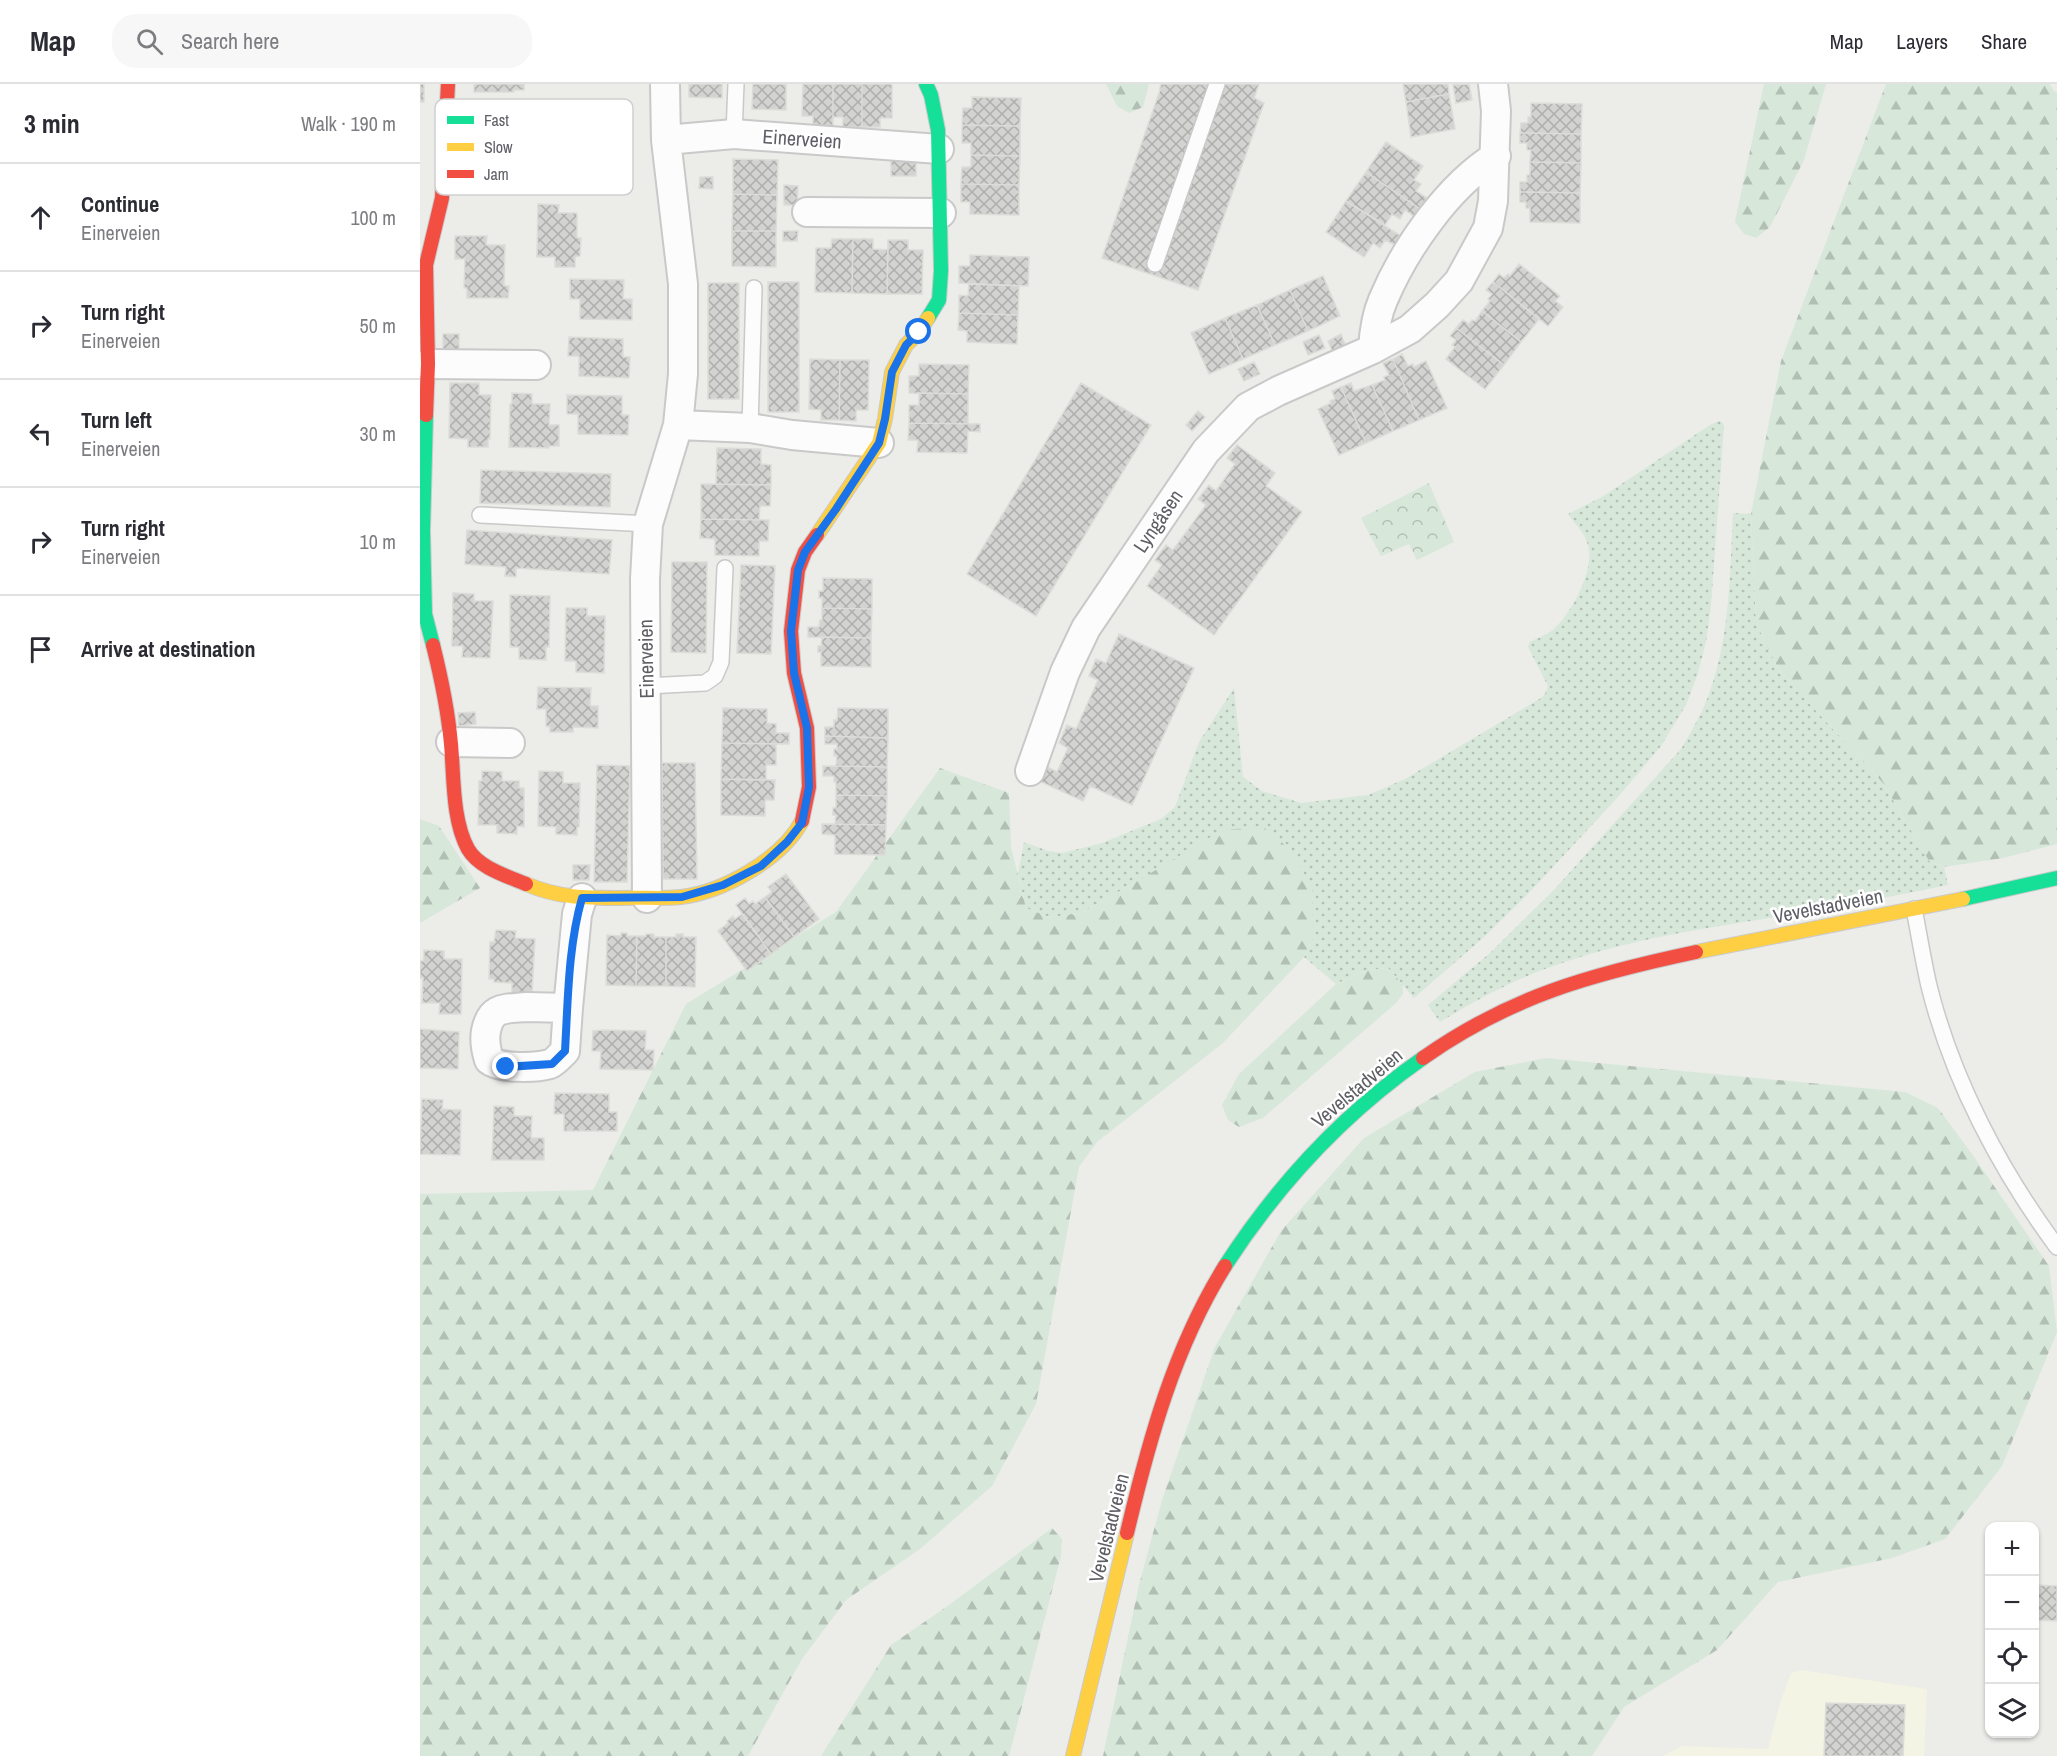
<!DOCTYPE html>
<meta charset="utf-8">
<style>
:root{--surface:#fff;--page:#f7f7f7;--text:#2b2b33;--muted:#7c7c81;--line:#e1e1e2}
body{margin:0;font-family:"Archivo Narrow",sans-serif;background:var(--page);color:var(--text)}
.controls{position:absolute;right:18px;bottom:18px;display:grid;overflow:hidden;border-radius:12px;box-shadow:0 2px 4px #0004}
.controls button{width:54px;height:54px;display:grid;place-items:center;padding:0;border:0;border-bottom:2px solid var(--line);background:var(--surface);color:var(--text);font:30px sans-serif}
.stop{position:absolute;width:18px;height:18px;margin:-14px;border:4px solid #1a73e8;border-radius:50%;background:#fff}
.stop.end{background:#1a73e8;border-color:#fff;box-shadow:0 2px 6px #0008}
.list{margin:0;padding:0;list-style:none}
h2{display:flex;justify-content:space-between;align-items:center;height:78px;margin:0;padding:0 24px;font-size:26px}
h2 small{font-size:20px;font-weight:400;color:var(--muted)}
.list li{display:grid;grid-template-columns:39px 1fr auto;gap:18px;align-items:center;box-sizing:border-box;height:108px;padding:0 24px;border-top:2px solid var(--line)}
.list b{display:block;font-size:22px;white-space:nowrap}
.list p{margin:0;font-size:20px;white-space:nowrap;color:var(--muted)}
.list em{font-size:20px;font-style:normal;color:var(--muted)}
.icon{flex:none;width:33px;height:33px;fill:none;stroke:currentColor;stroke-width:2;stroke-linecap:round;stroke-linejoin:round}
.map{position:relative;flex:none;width:1637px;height:1672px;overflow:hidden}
header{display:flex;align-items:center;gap:36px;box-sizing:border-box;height:84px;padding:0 30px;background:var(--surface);border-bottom:2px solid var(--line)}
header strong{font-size:28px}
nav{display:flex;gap:33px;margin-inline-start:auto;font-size:21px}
.search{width:420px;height:54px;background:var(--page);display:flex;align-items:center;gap:15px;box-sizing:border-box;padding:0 21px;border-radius:24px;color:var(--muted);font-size:22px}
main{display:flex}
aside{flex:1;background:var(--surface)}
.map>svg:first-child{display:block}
.commercial{fill:#f3f4e3}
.grass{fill:url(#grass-dots)}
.forest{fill:url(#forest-firs)}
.park{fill:url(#park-crowns)}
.building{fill:url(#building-cross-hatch);stroke:#dcdcd8;stroke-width:1.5}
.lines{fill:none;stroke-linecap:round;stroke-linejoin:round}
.lane-casing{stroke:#c9c9ca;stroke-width:18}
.street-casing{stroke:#c9c9ca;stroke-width:32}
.fast-casing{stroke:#cacacb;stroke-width:16}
.slow-casing{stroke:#cacacb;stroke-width:16}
.jam-casing{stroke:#cacacb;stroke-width:16}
.lane{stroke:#fcfcfc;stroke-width:15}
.street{stroke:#fcfcfc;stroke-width:28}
.fast{stroke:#16e098;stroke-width:14}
.slow{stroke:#ffcf43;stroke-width:14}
.jam{stroke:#f24e42;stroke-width:14}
.route{stroke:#1a73e8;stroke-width:8}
.labels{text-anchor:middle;stroke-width:5;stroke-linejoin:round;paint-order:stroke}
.street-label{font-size:20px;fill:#5e5e65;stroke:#fff}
.key{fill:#fff;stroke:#cfcfd1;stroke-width:1.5}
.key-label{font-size:16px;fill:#5e5e65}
</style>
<header>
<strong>Map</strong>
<div class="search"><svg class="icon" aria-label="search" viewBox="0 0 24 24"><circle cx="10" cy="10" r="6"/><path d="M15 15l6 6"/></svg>Search here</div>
<nav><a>Map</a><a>Layers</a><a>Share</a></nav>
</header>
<main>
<aside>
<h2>3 min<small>Walk · 190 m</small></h2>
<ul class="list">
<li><svg class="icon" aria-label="ahead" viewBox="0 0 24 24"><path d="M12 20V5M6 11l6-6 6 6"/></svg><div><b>Continue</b><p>Einerveien</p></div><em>100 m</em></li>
<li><svg class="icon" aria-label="right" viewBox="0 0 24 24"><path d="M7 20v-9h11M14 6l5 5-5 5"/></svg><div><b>Turn right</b><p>Einerveien</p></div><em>50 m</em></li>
<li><svg class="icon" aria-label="left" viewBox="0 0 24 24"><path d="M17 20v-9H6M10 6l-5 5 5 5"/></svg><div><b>Turn left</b><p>Einerveien</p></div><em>30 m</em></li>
<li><svg class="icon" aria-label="right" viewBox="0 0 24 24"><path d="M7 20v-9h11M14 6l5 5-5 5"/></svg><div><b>Turn right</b><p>Einerveien</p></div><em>10 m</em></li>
<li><svg class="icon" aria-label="arrive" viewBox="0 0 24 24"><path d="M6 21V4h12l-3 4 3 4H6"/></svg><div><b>Arrive at destination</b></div></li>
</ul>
</aside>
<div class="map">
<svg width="1637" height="1672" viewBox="0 0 1637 1672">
<defs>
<pattern id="grass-dots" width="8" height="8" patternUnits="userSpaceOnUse" patternTransform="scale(1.5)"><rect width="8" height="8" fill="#d7e8da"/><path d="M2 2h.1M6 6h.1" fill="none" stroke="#b2bfb4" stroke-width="1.8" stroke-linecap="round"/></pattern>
<pattern id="forest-firs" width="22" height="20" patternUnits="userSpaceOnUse" patternTransform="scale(1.5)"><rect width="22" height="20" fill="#d7e8da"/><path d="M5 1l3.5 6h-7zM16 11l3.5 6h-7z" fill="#b2bfb4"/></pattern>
<pattern id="park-crowns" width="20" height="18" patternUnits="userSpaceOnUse" patternTransform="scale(1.5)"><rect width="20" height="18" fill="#d7e8da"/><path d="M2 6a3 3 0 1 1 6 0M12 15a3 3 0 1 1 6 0" fill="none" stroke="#b2bfb4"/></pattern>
<pattern id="building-cross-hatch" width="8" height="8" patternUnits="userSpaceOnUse" patternTransform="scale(1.5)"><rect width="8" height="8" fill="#d3d3d1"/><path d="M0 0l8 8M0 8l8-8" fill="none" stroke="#aeaead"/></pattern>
</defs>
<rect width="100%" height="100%" fill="#ecece8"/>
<!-- commercial -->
<path class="commercial" d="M1381 1586 1507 1605 1504 1672H1243L1262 1662 1348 1665 1360 1619 1371 1589Z"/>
<!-- grass -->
<path class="grass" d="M1299 337 1303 339 1304 342 1291 521 1286 558 1278 589 1266 621 1241 662 1198 713 1105 813 1063 854 994 914 968 884 946 886 916 900 884 873 893 853 716 798 659 830 629 833 606 824 598 790 604 758 628 767 642 769 682 759 741 735 755 723 779 658 814 604 823 693 842 707 881 719 948 711 985 695 1121 614 1125 610 1128 602 1108 563 1110 558C1117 554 1129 550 1134 545 1152 528 1175 486 1168 461 1165 449 1155 440 1148 430L1182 413 1290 341Z
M1313 429 1331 430 1336 539 1360 588 1463 699 1509 777 1524 783 1528 801C1473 812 1418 823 1362 832 1287 844 1211 855 1139 880 1097 894 1058 915 1020 938L1008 921 1070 869 1133 807 1261 665C1272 646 1283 628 1290 607 1310 551 1310 488 1313 429Z"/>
<!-- forest -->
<path class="forest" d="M686 0H729L723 23 709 29 697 22Z
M1344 0H1406L1384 76 1350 143 1336 154 1324 150 1315 138Z
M1466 0H1630L1633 6 1637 9V760L1583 774 1524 783 1509 777 1463 699 1360 588 1336 539 1331 430 1361 277Z
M520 684 589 709 591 763 606 824 629 833 659 830 716 798 802 746 843 743 871 766 892 804 893 853 884 873 803 959 677 1058 659 1083 616 1320 572 1402 500 1465 426 1516 382 1575 328 1672H0V1110L173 1106 266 920 416 828Z
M0 735 19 742 60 804 0 839Z
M968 884 983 901V910L975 920 843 1034 819 1043 808 1036 802 1021 819 990 916 900 946 886Z
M1126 974 1485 1008 1518 1024 1552 1070 1629 1182 1637 1248 1582 1382 1525 1455 1472 1474 1358 1498 1297 1566 1204 1623 1172 1672H683L719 1501 742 1416 795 1263 861 1147 944 1054 1055 988Z
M632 1444 642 1455 641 1472 589 1672H401L471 1561 529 1521Z"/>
<!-- park -->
<path class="park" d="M1009 399 1034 458 997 476 989 460 961 472 941 434Z"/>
<!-- building -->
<path class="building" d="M0 0H4V18H0Z
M54 0H104V6H94V8H54Z
M269 0H302V14L269 13Z
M333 0H366V26L332 25Z
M383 0H413V42L393 41V32H382Z
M413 0H442V43H423V33H413Z
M442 0H472V34H460V43H442Z
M741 0H839L834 14 844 19 778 206 682 174 739 9Z
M983 0H1028L1029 10 986 18Z
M1049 0 1052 16 1036 19 1033 1Z
M1029 10 1035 45 991 53 986 18Z
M552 13 601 14 600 42 542 41 543 24H552Z
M1111 19 1162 20 1161 50 1100 49 1101 39H1108V33H1111Z
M542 41 600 42V72L551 71V59H542Z
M1100 49 1161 50V79L1110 78 1111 66H1107V59H1100Z
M966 58 1003 82 994 96 1001 100 996 107 1007 114 1000 125 946 88Z
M551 71 600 72 599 101 541 100 542 83H551Z
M313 75 358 76 357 111 313 110Z
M471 76H496V92H471Z
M1110 78 1161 79 1160 109 1100 108V98H1107V91H1110Z
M946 88 1000 125 995 133 985 126 980 135 972 130 965 141 926 117Z
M280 93H293V105L279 104Z
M541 100 599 101V131L550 130V118H541Z
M364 101 378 102 377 121H364Z
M1100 108 1160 109V139L1110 138V124H1106V118H1100Z
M313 110 357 111 356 147H312Z
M926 117 981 152 975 161 965 156 960 164 953 159 944 173 906 148Z
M118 120 139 121 138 129H157V154H161L160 172 155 173V183H135V173H117Z
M312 147H356V183L312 182Z
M363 147H378L377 157H363Z
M35 152H67L66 161H85L84 202H89L88 214H47V204H44L45 175H35Z
M412 155H433L432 209 395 208 396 164H411Z
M433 155H453V165L468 166 467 210 432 209Z
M468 156H488V166H503L502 210H467Z
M550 171 609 173 608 202 539 199V182H550Z
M1099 180 1140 212 1135 217 1143 223 1128 242 1073 198 1079 190 1084 194 1088 190 1090 192Z
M903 192 920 232 888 247 870 206Z
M150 195 204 196 203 215H212V236L160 235V215H150Z
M348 198H379V328H348Z
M1073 198 1119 235 1101 258 1062 227 1070 217 1068 215 1072 210 1066 206Z
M288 199H319V315H288Z
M549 200 599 202 598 231 539 229V211L548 212Z
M870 206 888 247 855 261 837 221Z
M837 221 855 261 823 275 805 234Z
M1062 227 1101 258 1084 281 1036 244 1043 236 1049 240 1052 236 1055 237Z
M539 229 598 231 597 260 547 258V247L538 246Z
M805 234 823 275 789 290 771 249Z
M1036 244 1084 281 1065 305 1026 275 1035 263 1032 261 1036 256 1030 252Z
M23 250H39V266H23Z
M921 250 926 263 913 269 908 257Z
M899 251 905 264 888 271 883 258Z
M149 253 203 255V273H210L209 294 159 292V272H148Z
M982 270 988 282 993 280 994 283 1006 277 1027 324 999 336 973 275Z
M390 275 420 276 419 336H401V326L389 325Z
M973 275 999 336 973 347 952 301 965 296 964 293 969 291 963 279Z
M420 276H449L448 326H436V337L419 336Z
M834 278 840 290 824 297 818 285Z
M499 280 549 281 548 310 489 309V292H499Z
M30 299H59V311H71L70 355H68V363H48V355L29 354Z
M661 299 731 341 616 532 547 490Z
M931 299 934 307 952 301 973 347 946 359 921 303Z
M921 303 946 359 919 371 898 325 911 319 910 317 915 315 912 307Z
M92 309 112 310V320H130L129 341H139V362H129V364L89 363 90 320H92Z
M499 309 548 310V340L489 339V321H499Z
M147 311 202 312V331H209L208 351 158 350V330H147Z
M778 327 785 333 772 347 766 341Z
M489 339 560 340V348L548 347 547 369 497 368 498 356H488Z
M817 361 855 389 846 402 882 428 794 551 727 502 742 481 735 476 746 461 753 466 786 421 778 415 789 401 796 407 815 380 807 374Z
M297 364 341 365V380L351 381V401L296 400Z
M61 386 191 390 190 423 60 419Z
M281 400 351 401 350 422H340L339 436 281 435Z
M281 435 349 436 348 457H339V472L295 471V455L280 454Z
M47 446 192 456 189 490 96 484V493L85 492 86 483 45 480Z
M252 478H287L286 569 251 568Z
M321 481 355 482 351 570 317 569Z
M403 494 452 495V525L402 524V514H399V507H403Z
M33 509 54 510V517H73L70 574 42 573 43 562H32Z
M90 511 130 512 129 563H126V576L99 575V563H90Z
M146 524H167V532H185L184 589 156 588V577H145Z
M402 524 452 525 451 554 388 553V543H399L400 536H402Z
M699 550 774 584 712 721 670 702 663 717 619 697 626 682 637 688 648 664 639 659 647 641 656 645 678 596 669 592 676 575 686 579Z
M402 553 451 554V583L401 582V568H398V562H401Z
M118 603 171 604 170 622H178V644L153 643V648H130V643L126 642V625H117Z
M303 624 347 625V639L356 640V649H369V660L302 659Z
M418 624 468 625V654L405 652V643H414V636H417Z
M55 628 56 640 39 642 38 629Z
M405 652 468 654 467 683 416 682 417 672H414V665H417V660H405Z
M302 659 356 660V681H346V696L301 695Z
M242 679H275L277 795H243Z
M177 681 210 682 207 798H174Z
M403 682 467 683V712L416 711V698H414V692H403Z
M62 687 82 688V697H99V704H104V743L97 742V750L77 749V741H58L59 697H62Z
M119 687 143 688V699H160L159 743H157V751L136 750V743L118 742Z
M301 695 355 696 354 716H345V732L301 731Z
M416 711 467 712 466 741 415 740 416 731H413V724H416Z
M402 740 466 741 465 771 415 770V751L402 750Z
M153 781H170L169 796H153Z
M366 790 399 835 374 853 345 813 352 808 348 803Z
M345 813 374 853 351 870 316 821 325 814 329 820 333 817 335 820Z
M322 830 351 870 327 887 298 847 308 839 307 837 313 832 315 835Z
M76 846 96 847 95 854 115 855 112 910 92 909V899L74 898V895H69L70 858H74Z
M201 849H207V852H217L216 902 186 901 187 851 201 852Z
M226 850H234V853H246V902H216L217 852H226Z
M256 850H263V853H276L275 903 246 902V853H256Z
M4 866 24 867V875H42L41 930H19L20 919H2L3 894H0V877H3L4 874Z
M0 945 39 948 38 985 0 984Z
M182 946 226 947 225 966H234L233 986 180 985 181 967H172L173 947Z
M135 1009 189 1010V1028H197V1047H144V1030H134Z
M2 1015 23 1016 22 1025 41 1026 40 1071 0 1070Z
M74 1022 94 1023V1032H112L111 1054H124V1076H72Z
M1617 1501 1637 1502V1537L1616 1536Z
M1406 1619 1485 1621 1483 1672H1404Z"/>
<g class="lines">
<!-- lane casing -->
<g class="lane-casing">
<path id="lane" d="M314 50 316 0
M735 180 797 0
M330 344 334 204
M60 431 228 440
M226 602 285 599 295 592 301 578 305 484
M1494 825C1499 850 1503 876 1509 902 1532 995 1580 1086 1637 1163"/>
</g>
<!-- street casing -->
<g class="street-casing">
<path id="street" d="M246 56 314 50 519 65
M387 128 521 129
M953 265C954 248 956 232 963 216 985 164 1028 102 1076 72
M8 280 116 281
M258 341 330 344 372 351 459 359
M31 658 90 659
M610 687 645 588 666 544 786 367 828 323 858 307 953 265 990 245 1017 221 1039 197 1068 144 1073 117 1076 27 1073 0
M227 814 225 495 228 440 258 341 263 290V200L246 56 245 0
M107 923 148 924 145 967C141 971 135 978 130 980 116 984 80 985 69 976 66 966 64 957 66 947 71 922 85 925 107 923Z
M148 924 157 830 162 814"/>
</g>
<!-- fast casing -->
<g class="fast-casing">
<path id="fast" d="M506 0 511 11 518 46 521 187 519 216 508 234
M6 331 3 447 5 530 13 561
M1543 815 1637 794
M805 1182C858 1100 923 1030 1003 974"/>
</g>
<!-- slow casing -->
<g class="slow-casing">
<path id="slow" d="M397 451 459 359 465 335 472 288 486 261 499 248 508 234
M106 800C139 814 165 814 201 814 221 813 241 815 261 813 303 808 362 775 382 737
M1276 868 1543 815
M653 1672 707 1449"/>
</g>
<!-- jam casing -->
<g class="jam-casing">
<path id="jam" d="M6 331 8 280 6 181 22 114 28 0
M13 561C21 593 28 627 31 660 34 692 32 736 48 765 59 784 87 792 106 800
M382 737 389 703 387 644 374 589 371 547 378 486 385 468 397 451
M1003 974C1091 912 1172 890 1276 868
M707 1449C729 1356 754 1264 805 1182"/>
</g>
<!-- lane -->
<use href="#lane" class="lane"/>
<!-- street -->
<use href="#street" class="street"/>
<!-- fast -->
<use href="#fast" class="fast"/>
<!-- slow -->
<use href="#slow" class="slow"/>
<!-- jam -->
<use href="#jam" class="jam"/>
</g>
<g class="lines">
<!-- route -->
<path class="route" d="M86 983 132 980 145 967C148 917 148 863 162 814L262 813 303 801 341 782 367 758 382 739 389 703 387 644 374 589 371 547 378 486 385 468 416 425 459 359 465 335 472 288 486 261 499 248"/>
</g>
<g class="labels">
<!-- street labels -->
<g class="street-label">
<text transform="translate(382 55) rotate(4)" y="7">Einerveien</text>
<text transform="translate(738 437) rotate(-56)" y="7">Lyngåsen</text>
<text transform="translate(226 575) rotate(-91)" y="7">Einerveien</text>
<text transform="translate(1408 822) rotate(-11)" y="7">Vevelstadveien</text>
<text transform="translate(937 1004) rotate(-40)" y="7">Vevelstadveien</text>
<text transform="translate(689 1444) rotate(-76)" y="7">Vevelstadveien</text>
</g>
</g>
<!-- legend -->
<rect x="15" y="15" width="198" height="96" rx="9" class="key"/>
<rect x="27" y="32" width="27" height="8" fill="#16e098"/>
<rect x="27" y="59" width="27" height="8" fill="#ffcf43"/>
<rect x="27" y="86" width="27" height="8" fill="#f24e42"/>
<g class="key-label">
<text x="64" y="42">Fast</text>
<text x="64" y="69">Slow</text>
<text x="64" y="96">Jam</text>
</g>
</svg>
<div class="controls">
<button>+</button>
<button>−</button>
<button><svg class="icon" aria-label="locate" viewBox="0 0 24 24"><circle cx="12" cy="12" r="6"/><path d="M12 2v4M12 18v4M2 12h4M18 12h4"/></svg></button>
<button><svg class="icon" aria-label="layers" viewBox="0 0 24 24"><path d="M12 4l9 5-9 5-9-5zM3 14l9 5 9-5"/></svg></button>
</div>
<div class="stop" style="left:499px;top:248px"></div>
<div class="stop end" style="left:86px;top:983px"></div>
</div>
</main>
